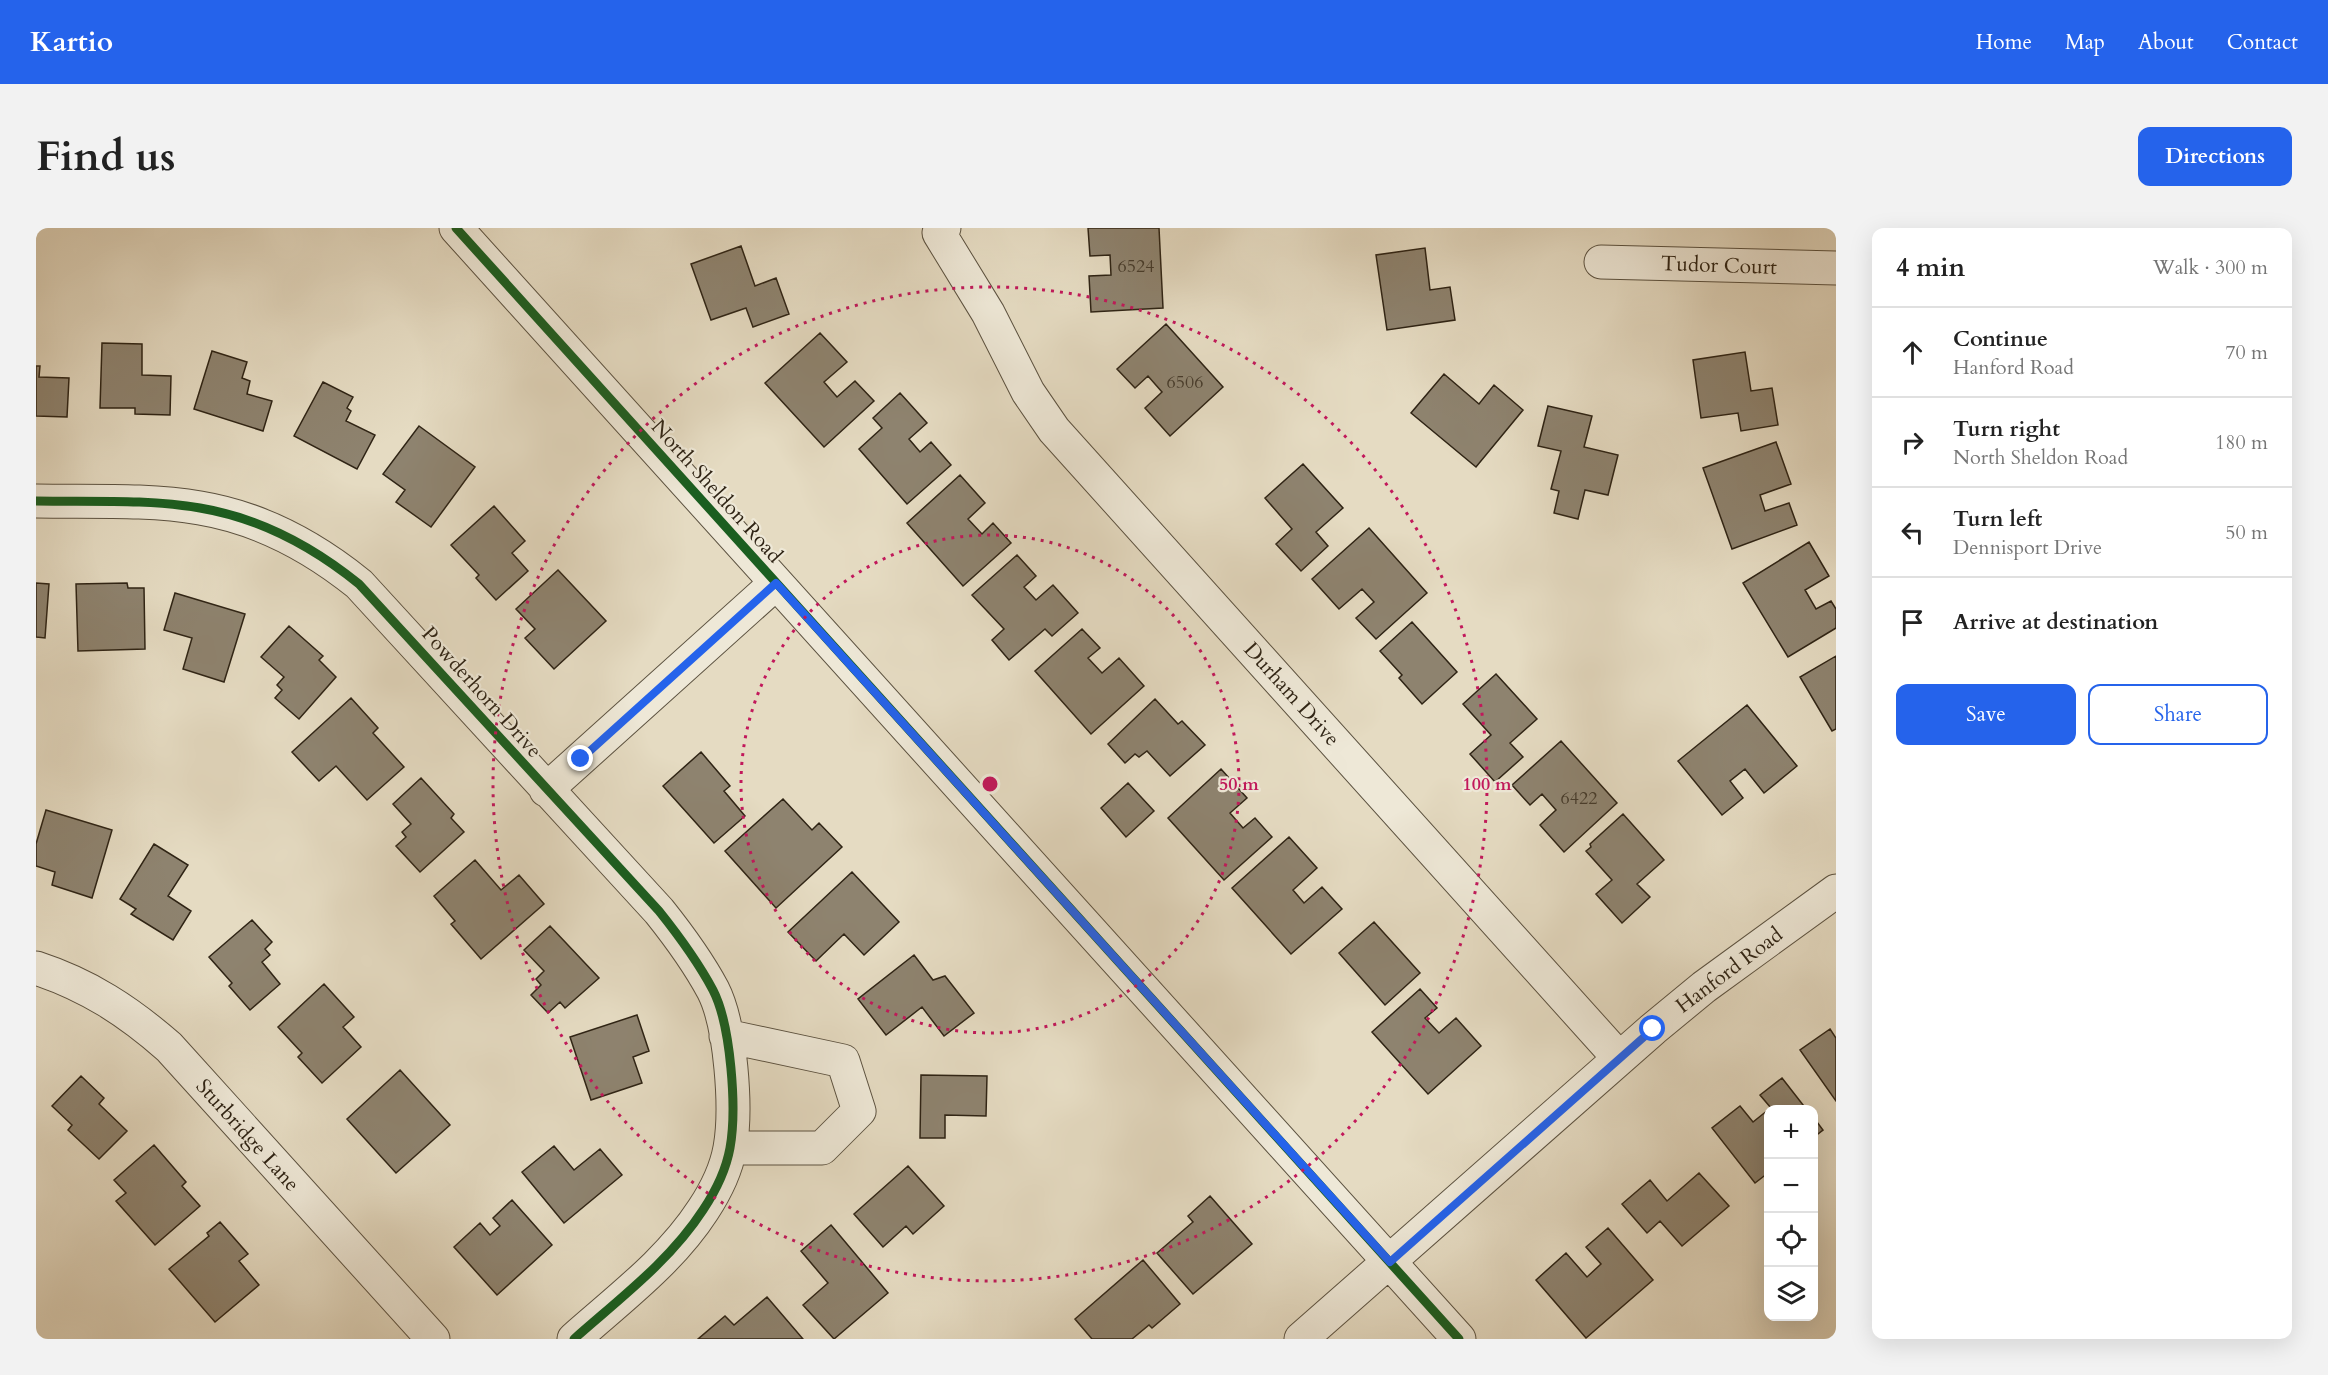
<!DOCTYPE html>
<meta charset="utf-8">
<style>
:root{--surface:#fff;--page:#f2f2f2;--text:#222;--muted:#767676;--line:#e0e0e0;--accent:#2563eb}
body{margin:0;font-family:Cardo,serif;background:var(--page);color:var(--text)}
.controls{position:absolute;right:18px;bottom:18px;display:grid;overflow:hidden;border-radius:12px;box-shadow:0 6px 24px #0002}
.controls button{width:54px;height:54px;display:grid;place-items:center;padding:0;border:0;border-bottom:2px solid var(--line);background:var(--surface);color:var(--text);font:30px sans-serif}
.stop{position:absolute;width:18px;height:18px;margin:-14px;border:4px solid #2563eb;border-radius:50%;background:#fff}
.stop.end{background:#2563eb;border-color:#fff;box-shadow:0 2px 6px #0008}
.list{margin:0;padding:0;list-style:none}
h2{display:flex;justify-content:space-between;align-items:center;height:78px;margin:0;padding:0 24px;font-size:26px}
h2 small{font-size:20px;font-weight:400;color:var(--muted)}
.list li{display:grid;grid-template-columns:39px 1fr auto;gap:18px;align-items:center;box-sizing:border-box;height:90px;padding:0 24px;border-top:2px solid var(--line)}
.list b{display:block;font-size:22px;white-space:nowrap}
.list p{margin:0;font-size:20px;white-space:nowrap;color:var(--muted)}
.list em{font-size:20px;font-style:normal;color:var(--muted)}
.actions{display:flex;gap:12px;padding:18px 24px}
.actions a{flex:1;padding:14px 0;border:2px solid var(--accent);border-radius:12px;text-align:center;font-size:21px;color:var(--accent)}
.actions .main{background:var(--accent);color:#fff}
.icon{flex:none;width:33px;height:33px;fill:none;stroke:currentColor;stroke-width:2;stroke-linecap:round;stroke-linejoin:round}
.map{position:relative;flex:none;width:1800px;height:1111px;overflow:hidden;border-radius:12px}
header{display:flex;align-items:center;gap:36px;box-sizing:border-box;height:84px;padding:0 30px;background:var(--accent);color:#fff}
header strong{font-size:28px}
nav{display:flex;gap:33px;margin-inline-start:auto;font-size:21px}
.intro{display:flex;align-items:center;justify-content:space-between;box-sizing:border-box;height:144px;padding:0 36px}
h1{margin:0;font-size:42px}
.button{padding:15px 27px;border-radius:12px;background:var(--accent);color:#fff;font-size:21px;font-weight:700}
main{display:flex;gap:36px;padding:0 36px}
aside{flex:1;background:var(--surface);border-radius:12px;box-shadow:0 6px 24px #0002}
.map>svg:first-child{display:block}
.building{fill:#8e836f;stroke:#2f2415;stroke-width:1.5}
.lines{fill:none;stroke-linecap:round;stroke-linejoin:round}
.minor-casing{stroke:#5c5240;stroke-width:35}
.minor{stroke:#eee8d7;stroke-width:33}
.cycleway-casing{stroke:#eee8d7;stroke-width:13}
.cycleway{stroke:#1b5e20;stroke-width:9}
.route{stroke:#2563eb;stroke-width:8}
.ring{fill:none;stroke:#c2185b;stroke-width:3;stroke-dasharray:3 6}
.labels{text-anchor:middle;stroke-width:4.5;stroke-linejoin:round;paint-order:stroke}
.number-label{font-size:18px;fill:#473c2c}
.street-label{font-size:21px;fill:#2f2415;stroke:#eee8d7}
.centre{fill:#c2185b;stroke:#eee8d7;stroke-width:3}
.ring-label{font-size:18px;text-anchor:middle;font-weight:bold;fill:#c2185b;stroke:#eee8d7;stroke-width:4.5;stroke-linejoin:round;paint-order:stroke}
</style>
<header>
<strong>Kartio</strong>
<nav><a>Home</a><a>Map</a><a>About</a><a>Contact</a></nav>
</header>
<div class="intro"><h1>Find us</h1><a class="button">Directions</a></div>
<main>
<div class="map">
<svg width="1800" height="1111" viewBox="0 0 1800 1111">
<rect width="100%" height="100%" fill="#e5dbc2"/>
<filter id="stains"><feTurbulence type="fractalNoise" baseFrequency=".00333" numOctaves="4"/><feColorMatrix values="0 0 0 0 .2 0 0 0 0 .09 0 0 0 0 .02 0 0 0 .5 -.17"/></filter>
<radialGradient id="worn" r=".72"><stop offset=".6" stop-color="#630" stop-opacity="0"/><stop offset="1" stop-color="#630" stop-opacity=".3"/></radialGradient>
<!-- building -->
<path class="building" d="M1052 0H1123L1127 80 1055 84 1053 48 1075 47 1074 27 1054 28Z
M705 18 719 58 740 50 753 86 717 99 710 80 675 92 655 36Z
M1389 20 1394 62 1414 59 1419 92 1351 102 1340 27Z
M1130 96 1187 159 1134 208 1109 180 1126 164 1112 148 1099 160 1081 141Z
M784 105 811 134 788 154 801 169 819 153 838 173 788 219 729 155Z
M66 115 106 116V147L135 148 134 187 99 186V180H64Z
M176 123 211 134 206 150 214 153 211 166 236 173 227 203 158 181Z
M1709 124 1715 163 1736 160 1742 197 1705 203 1702 185 1665 190 1657 132Z
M0 138H4L3 149 33 150 31 189 0 188Z
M1408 146 1443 176 1458 157 1487 182 1440 239 1375 185Z
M287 154 317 169 311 180 315 183 310 193 339 207 321 241 258 208Z
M864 165 891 195 873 211 884 224 895 214 915 237 871 276 823 221 846 200 837 190Z
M1512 178 1556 188 1548 219 1582 227 1572 267 1549 262 1542 291 1518 285 1523 263 1515 261 1525 223 1502 218Z
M383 198 439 239 395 299 360 274 369 262 347 246Z
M1740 214 1755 256 1724 267 1729 283 1753 275 1761 297 1696 321 1667 240Z
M1267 236 1307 280 1280 304 1292 318 1265 343 1240 316 1256 301 1229 270Z
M924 247 949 275 932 291 946 306 957 295 975 315 927 358 871 295Z
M458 278 489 313 476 325 492 343 460 372 440 350 443 347 415 317Z
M1333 300 1391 365 1340 411 1320 390 1338 374 1326 361 1303 381 1276 351Z
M1773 314 1793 348 1769 362 1780 381 1795 373 1800 381V400L1752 429 1707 355Z
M981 327 1000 348 988 359 1000 372 1017 357 1042 385 1016 408 1009 401 973 432 956 412 968 401 936 367Z
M522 342 570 393 518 441 489 410 499 401 480 381Z
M0 355 13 356 9 410 0 409Z
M91 355 92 360H108L109 421 42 423 40 356Z
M139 365 209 386 188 454 147 441 156 410 128 402Z
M1376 394 1421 444 1386 476 1363 450 1366 447 1344 423Z
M253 398 287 428 283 432 300 449 263 491 239 470 246 462 241 457 248 449 225 429Z
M1046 401 1064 420 1052 430 1066 445 1083 430 1108 458 1055 506 999 443Z
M1800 428V501L1796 503 1764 449Z
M1460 446 1501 491 1474 515 1487 529 1459 554 1434 526 1455 507 1427 476Z
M315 470 342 500 337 505 368 539 331 572 300 538 283 553 256 524Z
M1119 471 1142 496 1146 493 1169 517 1134 548 1111 523 1103 529 1099 526 1089 535 1072 516Z
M1711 477 1761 538 1728 565 1709 541 1694 553 1707 570 1686 587 1642 533Z
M1525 513 1581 575 1528 624 1504 597 1520 582 1506 566 1494 577 1476 557Z
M665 524 694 558 688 563 709 588 678 615 627 558Z
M1185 541 1211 570 1194 585 1207 600 1219 590 1236 609 1188 652 1132 590Z
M385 550 418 586 415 590 428 604 384 644 360 618 370 609 366 604 375 596 357 576Z
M1092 555 1118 583 1090 609 1065 580Z
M747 571 776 602 783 595 806 619 740 680 689 623Z
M10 582 76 602 56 670 16 657 19 644 0 638V616Z
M1587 586 1628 632 1601 656 1614 669 1586 695 1560 666 1576 652 1550 623 1555 619 1554 616Z
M1253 609 1281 640 1257 662 1268 675 1286 659 1306 681 1255 726 1196 660Z
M118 616 152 637 132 668 155 683 137 712 95 686 100 681 84 671Z
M439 632 465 662 483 647 508 676 445 731 415 696 419 693 398 668Z
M816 644 863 694 828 727 808 706 780 733 752 704Z
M216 692 236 714 229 721 234 727 226 734 244 756 214 782 193 758 196 755 173 729Z
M1338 694 1384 745 1349 777 1303 725Z
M514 698 563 750 529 780 524 774 512 785 495 767 505 757 500 751 508 743 488 722Z
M878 727 897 752 909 748 938 785 908 808 886 779 850 807 822 771Z
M288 756 318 789 307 799 325 819 286 855 262 829 266 825 242 799Z
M1384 761 1401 780 1389 790 1403 805 1420 790 1445 818 1392 866 1336 804Z
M601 787 613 823 597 829 606 855 555 872 534 809Z
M1794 801 1800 810V873L1764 822Z
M364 842 414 897 360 945 311 891Z
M885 847 951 848 950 888 909 887V910H884Z
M45 848 68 870 63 876 91 903 63 931 32 902 36 897 16 878Z
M1746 850 1771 882H1733L1735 880 1724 867Z
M1704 878 1717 894 1732 882V945L1719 955 1676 900Z
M1778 890 1787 902 1778 909Z
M118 917 150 954 146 958 164 978 119 1017 80 973 90 965 78 952Z
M518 918 538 942 564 921 586 947 528 995 486 944Z
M872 938 908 978 877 1006 870 998 847 1019 818 986Z
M1663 945 1693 978 1646 1018 1624 993 1611 1005 1586 976 1614 952 1631 973Z
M1174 968 1216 1016 1157 1066 1121 1025 1157 994 1152 988Z
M476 972 516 1017 461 1067 418 1019 444 995 454 1007 464 998 457 990Z
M184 994 212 1026 203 1033 223 1057 179 1094 133 1041 173 1008 171 1005Z
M795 997 852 1065 798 1111 767 1077 792 1055 765 1023Z
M1572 1000 1617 1052 1550 1110 1500 1052 1530 1025 1551 1049 1565 1036 1550 1019Z
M1107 1032 1144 1076 1116 1100 1113 1097 1096 1111H1056L1039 1091Z
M731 1069 767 1111H662L689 1088 698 1097Z"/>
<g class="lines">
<!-- minor casing -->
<g class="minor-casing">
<path id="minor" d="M420 0 1423 1111
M908 0 903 5 952 85 992 164 1018 202 1583 830
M1565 34 1800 40
M0 273C53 274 112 271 164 280 224 290 276 318 323 356L623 683C643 708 662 734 677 762 695 797 701 881 694 920 690 942 679 964 667 982 634 1033 583 1071 538 1111
M510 562 740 355
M0 740C52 757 92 783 133 819L397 1111
M690 808 807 833 823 883 786 920H694
M1265 1111 1617 801 1668 759 1800 663"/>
</g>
<!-- minor -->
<use href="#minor" class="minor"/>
<!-- cycleway casing -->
<g class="cycleway-casing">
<path id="cycleway" d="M420 0 1423 1111
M0 273C53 274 112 271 164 280 224 290 276 318 323 356L623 683C643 708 662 734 677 762 695 797 701 881 694 920 690 942 679 964 667 982 634 1033 583 1071 538 1111"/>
</g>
<!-- cycleway -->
<use href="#cycleway" class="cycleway"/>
</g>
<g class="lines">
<!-- route -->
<path class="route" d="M545 531 740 355 1354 1034 1617 801"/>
</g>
<!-- distance rings -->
<g class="ring">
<circle cx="954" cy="556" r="249"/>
<circle cx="954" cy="556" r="497"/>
</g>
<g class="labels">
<!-- number labels -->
<g class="number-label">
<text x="1100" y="44">6524</text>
<text x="1149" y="160">6506</text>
<text x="1543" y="576">6422</text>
</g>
<!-- street labels -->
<g class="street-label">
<text transform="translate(1683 37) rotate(2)" y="7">Tudor Court</text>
<text transform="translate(681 263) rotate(48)" y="7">North Sheldon Road</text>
<text transform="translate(446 464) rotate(48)" y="7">Powderhorn Drive</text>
<text transform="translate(1256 466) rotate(48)" y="7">Durham Drive</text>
<text transform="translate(1693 742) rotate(-37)" y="7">Hanford Road</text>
<text transform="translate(212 907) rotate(48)" y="7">Sturbridge Lane</text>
</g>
</g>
<circle cx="954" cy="556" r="9" class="centre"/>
<g class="ring-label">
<text x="1203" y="562">50 m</text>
<text x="1451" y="562">100 m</text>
</g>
<rect width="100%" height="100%" filter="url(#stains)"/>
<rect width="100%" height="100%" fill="url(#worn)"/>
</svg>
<div class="controls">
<button>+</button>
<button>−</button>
<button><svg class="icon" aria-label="locate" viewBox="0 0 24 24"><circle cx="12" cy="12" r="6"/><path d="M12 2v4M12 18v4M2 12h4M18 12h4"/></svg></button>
<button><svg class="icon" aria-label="layers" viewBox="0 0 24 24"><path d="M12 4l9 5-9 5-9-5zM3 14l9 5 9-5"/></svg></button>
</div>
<div class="stop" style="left:1617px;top:801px"></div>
<div class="stop end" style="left:545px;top:531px"></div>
</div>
<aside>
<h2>4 min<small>Walk · 300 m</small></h2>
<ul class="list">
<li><svg class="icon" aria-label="ahead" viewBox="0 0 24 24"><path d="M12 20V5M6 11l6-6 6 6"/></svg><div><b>Continue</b><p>Hanford Road</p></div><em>70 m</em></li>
<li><svg class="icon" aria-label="right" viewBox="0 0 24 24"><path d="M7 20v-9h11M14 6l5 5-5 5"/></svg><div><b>Turn right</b><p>North Sheldon Road</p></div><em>180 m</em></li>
<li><svg class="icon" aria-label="left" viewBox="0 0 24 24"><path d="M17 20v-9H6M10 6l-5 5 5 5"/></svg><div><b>Turn left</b><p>Dennisport Drive</p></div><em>50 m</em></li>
<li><svg class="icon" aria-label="arrive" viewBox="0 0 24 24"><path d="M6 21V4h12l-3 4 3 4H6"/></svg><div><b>Arrive at destination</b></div></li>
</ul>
<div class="actions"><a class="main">Save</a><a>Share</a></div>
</aside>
</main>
